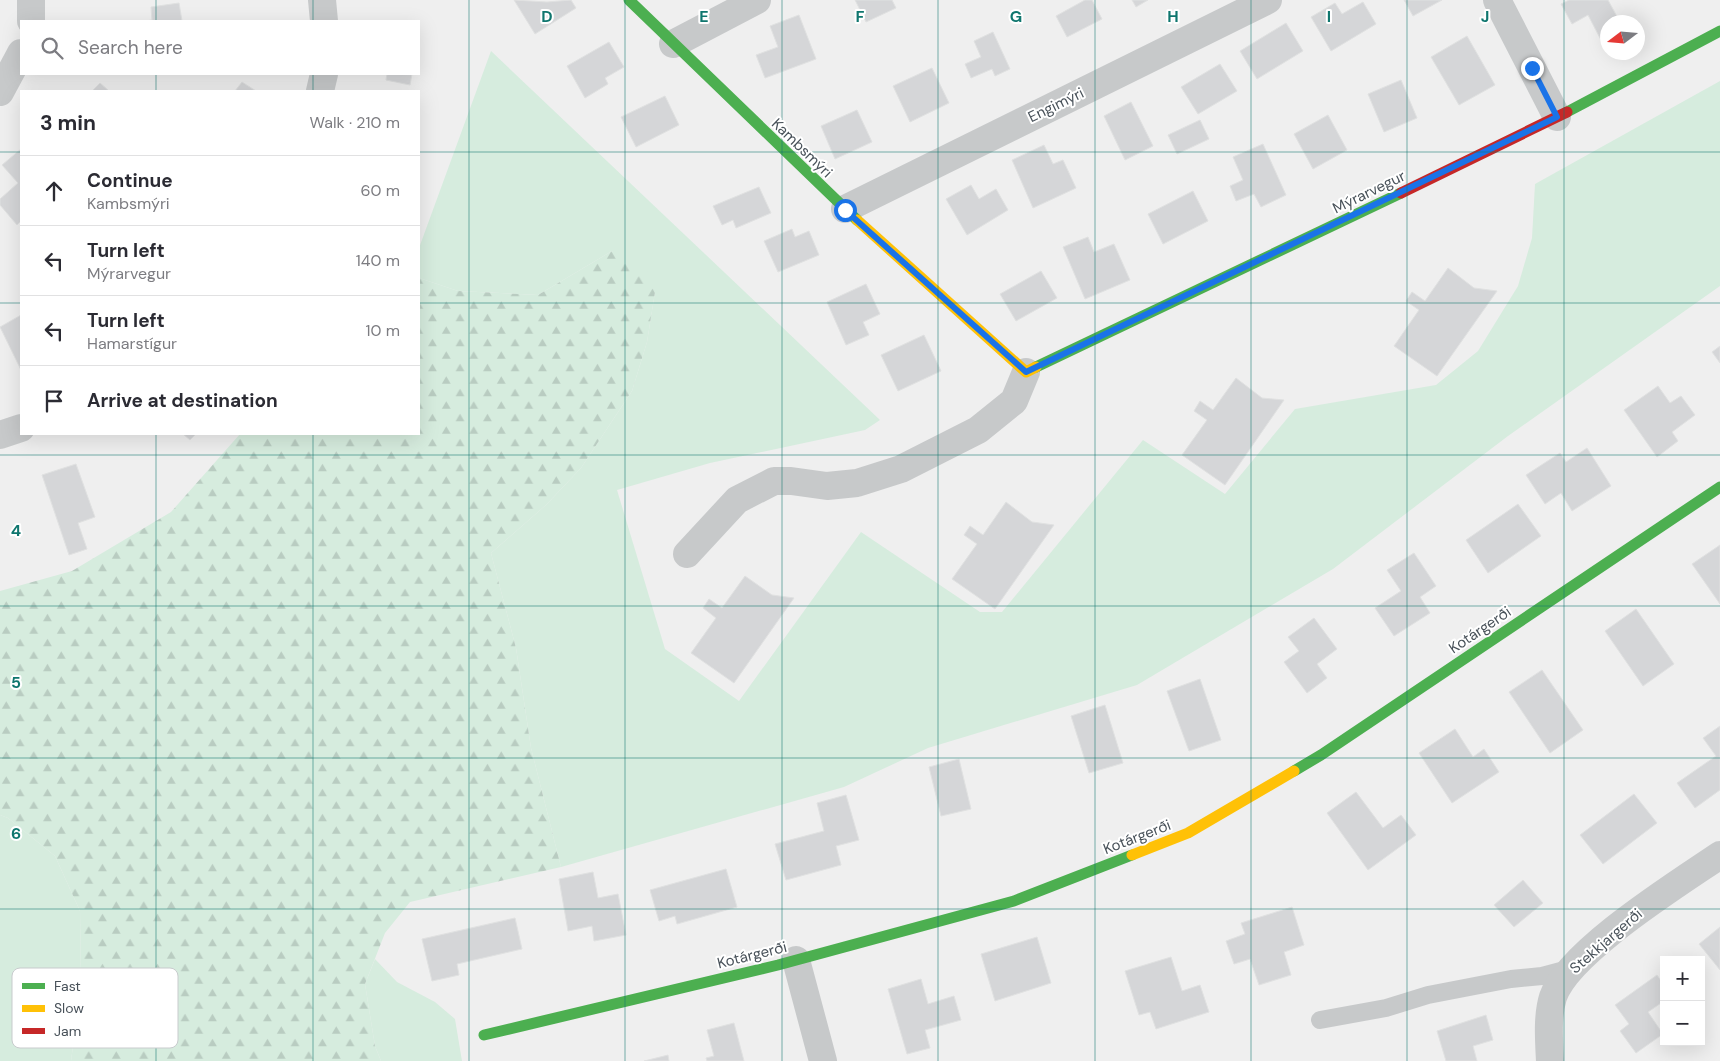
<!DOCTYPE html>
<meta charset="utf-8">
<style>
:root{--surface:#fff;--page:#f7f7f7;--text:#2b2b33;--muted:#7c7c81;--line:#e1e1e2}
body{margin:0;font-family:"DM Sans",sans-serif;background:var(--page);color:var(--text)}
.controls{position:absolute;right:15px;bottom:15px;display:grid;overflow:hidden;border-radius:0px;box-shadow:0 5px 20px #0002}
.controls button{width:45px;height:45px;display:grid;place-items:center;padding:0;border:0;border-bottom:1px solid var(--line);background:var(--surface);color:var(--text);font:25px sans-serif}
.compass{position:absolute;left:1600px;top:15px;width:45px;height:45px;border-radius:50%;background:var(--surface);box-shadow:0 5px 20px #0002;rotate:254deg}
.stop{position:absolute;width:15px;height:15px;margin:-11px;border:4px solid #1a73e8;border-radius:50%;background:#fff}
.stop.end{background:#1a73e8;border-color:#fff;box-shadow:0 1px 5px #0008}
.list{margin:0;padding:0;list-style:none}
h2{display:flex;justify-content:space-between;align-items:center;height:65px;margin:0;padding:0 20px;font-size:21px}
h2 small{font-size:16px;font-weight:400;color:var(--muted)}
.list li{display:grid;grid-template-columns:32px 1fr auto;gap:15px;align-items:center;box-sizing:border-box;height:70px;padding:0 20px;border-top:1px solid var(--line)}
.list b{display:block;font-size:19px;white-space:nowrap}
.list p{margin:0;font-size:16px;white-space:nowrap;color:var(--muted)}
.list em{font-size:16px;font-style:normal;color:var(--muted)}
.icon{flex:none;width:28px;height:28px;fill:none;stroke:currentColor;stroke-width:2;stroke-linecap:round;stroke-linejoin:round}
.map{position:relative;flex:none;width:1720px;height:1061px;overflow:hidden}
.search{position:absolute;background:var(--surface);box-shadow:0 5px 20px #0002;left:20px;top:20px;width:400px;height:55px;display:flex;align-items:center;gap:12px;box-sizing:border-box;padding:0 18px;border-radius:0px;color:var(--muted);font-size:19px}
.panel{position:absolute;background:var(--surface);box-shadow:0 5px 20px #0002;left:20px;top:90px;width:400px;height:345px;border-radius:0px}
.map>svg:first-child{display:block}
.green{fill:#d6ecde}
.forest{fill:url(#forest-firs)}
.building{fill:#d5d6d8;stroke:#e0e1e1}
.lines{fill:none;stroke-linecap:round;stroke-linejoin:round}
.lane{stroke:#c7c9ca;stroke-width:18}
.street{stroke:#c7c9ca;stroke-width:28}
.fast{stroke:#4caf50;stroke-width:11}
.slow{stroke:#ffc107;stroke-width:11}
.jam{stroke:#c62828;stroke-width:11}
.route{stroke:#1a73e8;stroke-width:6}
.grid{fill:none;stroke:#0f766e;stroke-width:1;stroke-opacity:0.55}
.labels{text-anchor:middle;stroke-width:4;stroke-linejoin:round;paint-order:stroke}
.street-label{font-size:15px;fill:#485159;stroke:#fff}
.key{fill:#fff;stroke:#c8cbcd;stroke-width:1}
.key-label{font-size:14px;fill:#485159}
.grid-label{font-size:16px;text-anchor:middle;font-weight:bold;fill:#0f766e;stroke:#fff;stroke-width:4;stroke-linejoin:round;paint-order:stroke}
</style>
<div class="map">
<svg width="1720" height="1061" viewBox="0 0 1720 1061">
<defs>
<pattern id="forest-firs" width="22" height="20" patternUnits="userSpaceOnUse" patternTransform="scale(1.25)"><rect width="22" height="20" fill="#d6ecde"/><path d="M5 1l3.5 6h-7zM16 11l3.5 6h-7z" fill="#b9ccc1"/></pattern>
</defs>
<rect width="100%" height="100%" fill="#efefef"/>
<!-- green -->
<path class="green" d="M491 51 880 420 865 430 710 463 617 490 665 649 739 701 861 532 980 612H1002L1143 440 1225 494 1295 409 1436 385 1478 351 1518 286 1532 238 1535 184 1720 81V286L1508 436 1333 569 1137 685 928 748 844 787 561 867 531 748 516 648 491 553 546 505 581 468 632 391 647 342 655 292 612 251 538 295 458 291 419 278V248Z
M0 815 8 818 55 856 80 911 81 985 71 1061H0Z
M375 959 397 982 435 1002 455 1019 462 1061H381L375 1046 365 984Z"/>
<!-- forest -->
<path class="forest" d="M612 251 645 264 655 292 647 342 632 391 581 468 546 505 491 553 516 648 531 748 561 867 410 902 385 933 365 984 375 1046 381 1061H71L81 985 80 911 55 856 8 818 0 815V591L72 571 171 512 240 434H419V278L458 291 538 295Z"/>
<!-- building -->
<path class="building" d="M514 0 547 2 571 0 576 8 535 34Z
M855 0H892L896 8 866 22Z
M1085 0H1092L1102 19 1067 37 1056 16Z
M1132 0H1148L1136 7Z
M1404 0H1442L1413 16Z
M1569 0H1608L1620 22H1608V36L1601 40 1588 15 1572 24 1561 4Z
M1363 2 1376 24 1331 51 1311 17 1335 3 1342 14Z
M179 3 182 21H146L152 20 151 7Z
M799 15 816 59 765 78 756 55 778 47 770 26Z
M1286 23 1303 51 1257 79 1240 51Z
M993 32 1010 69 995 76 992 69 971 78 965 64 981 57 974 41Z
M1467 36 1495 85 1459 105 1431 57Z
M609 42 624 67 605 78 608 84 585 98 567 66Z
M1220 64 1237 91 1198 114 1181 87Z
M932 68 949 103 910 122 893 86Z
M387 74H412L410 85 386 80Z
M1401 80 1417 118 1384 132 1368 94Z
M242 82 256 91H235Z
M100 83 109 91H92Z
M665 96 679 125 636 147 621 117Z
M1131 102 1153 146 1125 160 1104 116Z
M857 110 872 142 835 159 821 126Z
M1328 115 1347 150 1313 169 1294 134Z
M1200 120 1209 139 1177 154 1168 135Z
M1263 144 1286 195 1261 207 1254 194 1236 201 1230 186 1243 180 1233 157Z
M1044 145 1053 164 1063 160 1076 188 1033 208 1012 160Z
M21 149V221L17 225 0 205V199L18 183 2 165Z
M971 185 979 199 996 189 1008 210 967 235 946 199Z
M759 187 771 213 736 228 733 220 722 225 713 206Z
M1193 191 1208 221 1163 244 1148 214Z
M792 229 795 237 809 231 819 255 778 272 764 241Z
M1088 237 1094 252 1114 244 1130 280 1085 299 1063 247Z
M1448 268 1474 288 1497 291 1437 376 1394 346 1419 310 1406 301 1412 292 1425 301Z
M1041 271 1057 298 1016 321 1000 294Z
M866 284 880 314 863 322 869 335 846 345 827 302Z
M21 315V370L0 327Z
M924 335 941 371 898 391 881 355Z
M1720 346V363L1712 352Z
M1236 378 1262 398 1284 400 1225 485 1182 455 1207 420 1194 411 1200 401 1213 410Z
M1658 386 1670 403 1681 396 1695 415 1672 432 1678 441 1657 457 1624 410Z
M183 434H196L190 440Z
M1587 448 1611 486 1572 511 1561 493 1545 504 1526 475 1560 453 1566 462Z
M76 464 95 517 78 523 87 549 69 555 42 475Z
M1006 502 1032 522 1054 525 995 609 952 579 977 544 964 535 970 526 983 535Z
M1518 504 1541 536 1488 573 1466 540Z
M1720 545V604L1692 564Z
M1414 553 1436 586 1420 597 1430 613 1394 636 1375 608 1401 591 1387 570Z
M745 576 772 595 794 598 734 683 691 653 716 618 703 608 709 599 722 608Z
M1636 609 1674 664 1643 686 1605 631Z
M1314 618 1337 649 1317 664 1327 678 1307 693 1284 662 1299 651 1288 637Z
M1542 670 1583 730 1550 753 1509 692Z
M1200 679 1221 740 1189 751 1167 691Z
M1105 705 1123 763 1089 773 1071 716Z
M1720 726V790L1695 808 1677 783 1716 756 1703 738Z
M1455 729 1473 757 1484 749 1499 772 1452 803 1419 753Z
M959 759 971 809 941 816 929 767Z
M1356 792 1383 828 1401 815 1416 835 1368 870 1327 813Z
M1634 794 1657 823 1603 864 1580 835Z
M846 795 859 840 836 846 841 865 786 880 775 844 824 831 817 803Z
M726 869 737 907 677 924 675 916 659 921 650 890Z
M593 872 598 898 618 894 626 935 594 941 592 926 568 931 559 879Z
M1523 880 1543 903 1514 927 1494 905Z
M1292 907 1304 945 1284 952 1291 975 1259 985 1250 959 1234 964 1226 941 1245 934 1241 923Z
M515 918 522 949 457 964 459 975 432 981 422 939Z
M1720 927V970L1699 944Z
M1037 937 1051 983 995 1001 981 954Z
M1171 957 1182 991 1200 985 1209 1012 1156 1029 1150 1012 1139 1015 1125 971Z
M1657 975 1664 985V1001L1648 1012 1663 1034 1636 1053 1620 1031 1629 1024 1615 1005Z
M921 979 928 1004 954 996 961 1020 925 1030 930 1048 907 1054 888 989Z
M1486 1015 1493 1040 1473 1046 1477 1061H1446L1437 1031Z
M734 1023 744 1061H707L706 1058 714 1056 707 1030Z
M668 1055 669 1061H644Z"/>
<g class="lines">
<!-- lane -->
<path class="lane" d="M1320 1020 1386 1008 1428 995 1511 979 1542 976 1572 968"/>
<!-- street -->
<path class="street" d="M322 0 324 21
M1497 0 1557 117
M31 21V0
M673 44 757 0
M320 91 324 74
M0 92 21 53
M845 209 1268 0
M0 435 21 428
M687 554 737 500 774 481H791L827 486 857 483 901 469 978 430 1014 401 1026 372
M796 960 823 1061
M1550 1061C1549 1041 1547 1016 1553 997 1568 952 1679 883 1720 855"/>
<!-- fast -->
<path class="fast" d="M629 0 857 220
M1567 112 1720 31
M1036 367 1401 193
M1294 771 1321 755 1720 487
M484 1035 778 965 1014 901 1132 855"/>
<!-- slow -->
<path class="slow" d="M857 220 1026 372 1036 367
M1132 855 1188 833 1294 771"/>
<!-- jam -->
<path class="jam" d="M1401 193 1567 112"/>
</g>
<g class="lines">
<!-- route -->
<path class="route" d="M845 210 1026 372 1557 117 1532 68"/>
</g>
<!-- grid -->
<path class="grid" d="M156 0V21M313 0V21M469 0V1061M625 0V1061M782 0V1061M938 0V1061M1095 0V1061M1251 0V1061M1407 0V1061M1564 0V1061M156 74V91M313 74V91M0 152H21M419 152H1720M0 303H21M419 303H1720M156 434V1061M313 434V1061M0 455H1720M0 606H1720M0 758H1720M0 909H1720"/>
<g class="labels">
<!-- street labels -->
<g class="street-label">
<text transform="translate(1056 105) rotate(-26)" y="5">Engimýri</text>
<text transform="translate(802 148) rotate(44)" y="5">Kambsmýri</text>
<text transform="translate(1369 192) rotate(-26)" y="5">Mýrarvegur</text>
<text transform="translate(1480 630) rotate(-34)" y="5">Kotárgerði</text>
<text transform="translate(1137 837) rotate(-21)" y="5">Kotárgerði</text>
<text transform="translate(1606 941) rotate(-41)" y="5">Stekkjargerði</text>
<text transform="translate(752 955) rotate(-14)" y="5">Kotárgerði</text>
</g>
</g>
<!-- legend -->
<rect x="12" y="968" width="166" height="80" rx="8" class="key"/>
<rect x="22" y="983" width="23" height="6" fill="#4caf50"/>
<rect x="22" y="1005" width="23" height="7" fill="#ffc107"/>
<rect x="22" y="1028" width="23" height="6" fill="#c62828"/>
<g class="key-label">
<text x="54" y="991">Fast</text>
<text x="54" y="1013">Slow</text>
<text x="54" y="1036">Jam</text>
</g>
<g class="grid-label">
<text x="547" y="22">D</text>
<text x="704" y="22">E</text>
<text x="860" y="22">F</text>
<text x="1016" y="22">G</text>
<text x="1173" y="22">H</text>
<text x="1329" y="22">I</text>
<text x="1485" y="22">J</text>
<text x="16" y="536">4</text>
<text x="16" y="688">5</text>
<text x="16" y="839">6</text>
</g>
</svg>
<div class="controls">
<button>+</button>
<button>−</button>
</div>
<svg class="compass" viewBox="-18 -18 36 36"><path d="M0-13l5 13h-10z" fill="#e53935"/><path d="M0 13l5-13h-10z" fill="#7c7c81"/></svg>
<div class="stop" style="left:845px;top:210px"></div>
<div class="stop end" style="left:1532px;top:68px"></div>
<div class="search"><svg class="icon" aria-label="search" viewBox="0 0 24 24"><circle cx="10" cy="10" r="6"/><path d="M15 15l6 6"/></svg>Search here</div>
<section class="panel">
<h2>3 min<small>Walk · 210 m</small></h2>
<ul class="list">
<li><svg class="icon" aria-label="ahead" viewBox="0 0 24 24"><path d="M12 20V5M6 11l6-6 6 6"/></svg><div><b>Continue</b><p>Kambsmýri</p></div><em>60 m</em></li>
<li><svg class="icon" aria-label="left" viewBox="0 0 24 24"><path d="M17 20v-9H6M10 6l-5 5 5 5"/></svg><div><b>Turn left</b><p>Mýrarvegur</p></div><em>140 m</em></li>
<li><svg class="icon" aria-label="left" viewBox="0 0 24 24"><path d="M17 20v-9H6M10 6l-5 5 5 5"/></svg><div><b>Turn left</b><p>Hamarstígur</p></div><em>10 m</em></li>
<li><svg class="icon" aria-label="arrive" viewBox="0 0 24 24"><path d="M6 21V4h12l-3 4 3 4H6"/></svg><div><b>Arrive at destination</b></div></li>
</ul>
</section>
</div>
